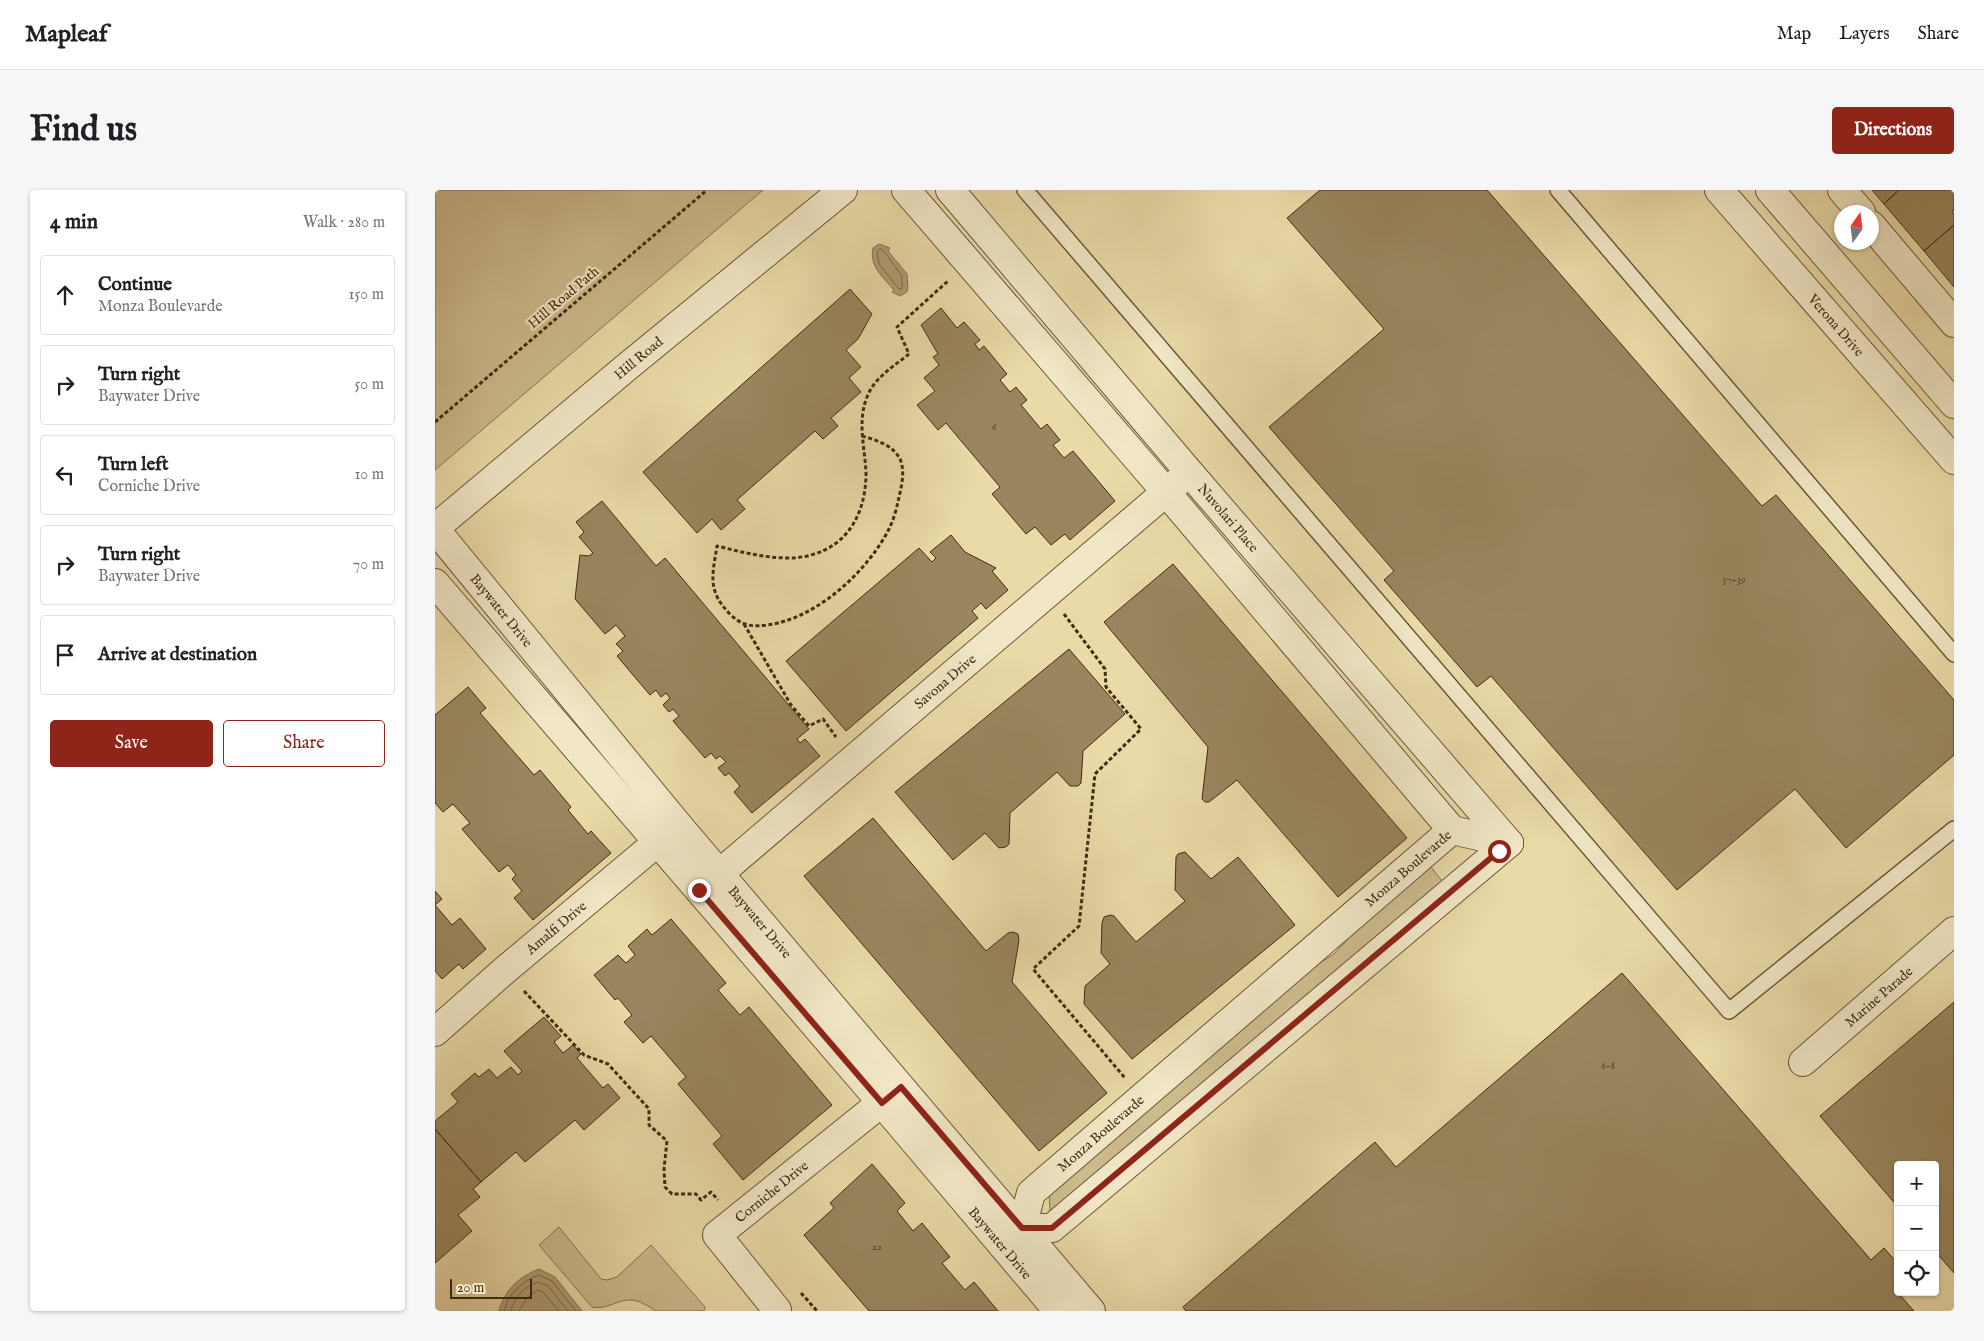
<!DOCTYPE html>
<meta charset="utf-8">
<style>
:root{--surface:#fff;--page:#f6f6f6;--text:#202124;--muted:#757577;--line:#e0e0e0;--accent:#8f2418}
body{margin:0;font-family:"IM FELL English",serif;background:var(--page);color:var(--text)}
.controls{position:absolute;right:15px;bottom:15px;display:grid;overflow:hidden;border-radius:5px;box-shadow:0 1px 4px #0004}
.controls button{width:45px;height:45px;display:grid;place-items:center;padding:0;border:0;border-bottom:1px solid var(--line);background:var(--surface);color:var(--text);font:25px sans-serif}
.compass{position:absolute;left:1399px;top:15px;width:45px;height:45px;border-radius:50%;background:var(--surface);box-shadow:0 1px 4px #0004;rotate:14deg}
.scale{position:absolute;left:15px;bottom:12px;width:82px;box-sizing:border-box;padding-left:5px;border:2px solid #422b12;border-top:0;font-size:14px;line-height:18px;white-space:nowrap;color:#422b12;-webkit-text-stroke:4px #f1e7c6;paint-order:stroke}
.stop{position:absolute;width:15px;height:15px;margin:-11px;border:4px solid #8f2418;border-radius:50%;background:#fff}
.stop.end{background:#8f2418;border-color:#fff;box-shadow:0 1px 5px #0008}
.list{margin:0;padding:0;list-style:none}
h2{display:flex;justify-content:space-between;align-items:center;height:65px;margin:0;padding:0 20px;font-size:21px}
h2 small{font-size:16px;font-weight:400;color:var(--muted)}
.list li{display:grid;grid-template-columns:32px 1fr auto;gap:15px;align-items:center;box-sizing:border-box;height:80px;margin:0 10px 10px;padding:0 10px;border:1px solid var(--line);border-radius:5px}
.list b{display:block;font-size:19px;white-space:nowrap}
.list p{margin:0;font-size:16px;white-space:nowrap;color:var(--muted)}
.list em{font-size:16px;font-style:normal;color:var(--muted)}
.actions{display:flex;gap:10px;padding:15px 20px}
.actions a{flex:1;padding:11px 0;border:1px solid var(--accent);border-radius:5px;text-align:center;font-size:18px;color:var(--accent)}
.actions .main{background:var(--accent);color:#fff}
.icon{flex:none;width:28px;height:28px;fill:none;stroke:currentColor;stroke-width:2;stroke-linecap:round;stroke-linejoin:round}
.map{position:relative;flex:none;width:1519px;height:1121px;overflow:hidden;border-radius:5px}
header{display:flex;align-items:center;gap:30px;box-sizing:border-box;height:70px;padding:0 25px;background:var(--surface);border-bottom:1px solid var(--line)}
header strong{font-size:24px}
nav{display:flex;gap:28px;margin-inline-start:auto;font-size:18px}
.intro{display:flex;align-items:center;justify-content:space-between;box-sizing:border-box;height:120px;padding:0 30px}
h1{margin:0;font-size:35px}
.button{padding:12px 22px;border-radius:5px;background:var(--accent);color:#fff;font-size:18px;font-weight:700}
main{display:flex;gap:30px;padding:0 30px}
aside{flex:1;background:var(--surface);border-radius:5px;box-shadow:0 1px 4px #0004}
.map>svg:first-child{display:block}
.green{fill:#cdbc8e;stroke:#887450}
.water{fill:#b09e74;stroke:#84704d}
.lines{fill:none;stroke-linecap:round;stroke-linejoin:round}
.shore{stroke:#796443;stroke-width:1}
.building{fill:#99865f;stroke:#422b12}
.service-casing{stroke:#6c5737;stroke-width:18}
.minor-casing{stroke:#6c5737;stroke-width:30}
.tertiary-casing{stroke:#6c5737;stroke-width:30}
.path{stroke:#422b12;stroke-width:3;stroke-dasharray:4 2.5;stroke-linecap:butt}
.service{stroke:#f1e7c6;stroke-width:15}
.minor{stroke:#f1e7c6;stroke-width:28}
.tertiary{stroke:#f1e7c6;stroke-width:28}
.route{stroke:#8f2418;stroke-width:6}
.labels{text-anchor:middle;stroke-width:4.5;stroke-linejoin:round;paint-order:stroke}
.number-label{font-size:11px;fill:#584225}
.street-label{font-size:14px;fill:#422b12;stroke:#f1e7c6}
</style>
<header>
<strong>Mapleaf</strong>
<nav><a>Map</a><a>Layers</a><a>Share</a></nav>
</header>
<div class="intro"><h1>Find us</h1><a class="button">Directions</a></div>
<main>
<aside>
<h2>4 min<small>Walk · 280 m</small></h2>
<ul class="list">
<li><svg class="icon" aria-label="ahead" viewBox="0 0 24 24"><path d="M12 20V5M6 11l6-6 6 6"/></svg><div><b>Continue</b><p>Monza Boulevarde</p></div><em>150 m</em></li>
<li><svg class="icon" aria-label="right" viewBox="0 0 24 24"><path d="M7 20v-9h11M14 6l5 5-5 5"/></svg><div><b>Turn right</b><p>Baywater Drive</p></div><em>50 m</em></li>
<li><svg class="icon" aria-label="left" viewBox="0 0 24 24"><path d="M17 20v-9H6M10 6l-5 5 5 5"/></svg><div><b>Turn left</b><p>Corniche Drive</p></div><em>10 m</em></li>
<li><svg class="icon" aria-label="right" viewBox="0 0 24 24"><path d="M7 20v-9h11M14 6l5 5-5 5"/></svg><div><b>Turn right</b><p>Baywater Drive</p></div><em>70 m</em></li>
<li><svg class="icon" aria-label="arrive" viewBox="0 0 24 24"><path d="M6 21V4h12l-3 4 3 4H6"/></svg><div><b>Arrive at destination</b></div></li>
</ul>
<div class="actions"><a class="main">Save</a><a>Share</a></div>
</aside>
<div class="map">
<svg width="1519" height="1121" viewBox="0 0 1519 1121">
<rect width="100%" height="100%" fill="#e9daa7"/>
<filter id="stains"><feTurbulence type="fractalNoise" baseFrequency=".004" numOctaves="4"/><feColorMatrix values="0 0 0 0 .2 0 0 0 0 .09 0 0 0 0 .02 0 0 0 .5 -.17"/></filter>
<radialGradient id="worn" r=".72"><stop offset=".6" stop-color="#630" stop-opacity="0"/><stop offset="1" stop-color="#630" stop-opacity=".3"/></radialGradient>
<!-- green -->
<path class="green" d="M0 0H328L0 280Z
M993 673 1011 696 657 994 615 1021 614 1002 859 782 879 777 899 764 913 749 920 730Z
M124 1037 166 1089 172 1090 182 1087 216 1055 270 1117 269 1121H219C216 1117 213 1116 209 1114 188 1102 176 1121 157 1117L104 1055Z"/>
<!-- water -->
<path class="water" d="M444 54 455 58 453 61 472 84 473 98 472 102 465 106 457 102 459 100C448 87 434 76 438 58Z
M104 1079 120 1087 147 1121H64C70 1099 84 1087 104 1079Z"/>
<g class="lines">
<!-- shore -->
<path class="shore" d="M445 59 448 60 467 86V99H464L444 74 442 62Z
M69 1121C74 1103 87 1091 104 1085L117 1091 141 1121
M76 1121C79 1107 90 1096 103 1092L113 1096 133 1121
M84 1121 92 1108 103 1100 108 1102 124 1121"/>
</g>
<!-- building -->
<path class="building" d="M885 0H1052L1327 316 1341 305 1519 510V565L1411 658 1360 599 1242 700 1056 486 1042 497 949 390 959 381 834 237 949 139 852 28Z
M1437 0H1464L1449 14Z
M1464 0H1519V20L1517 21 1519 24V35L1489 61 1449 14Z
M1519 35V97L1489 61Z
M415 99 437 124 423 149 411 160 426 177 414 188 426 202 396 228 403 236 388 249 380 241 302 310 310 319 286 340 277 329 262 343 208 282Z
M506 118 522 138 529 132 545 150 540 154 544 160 549 156 572 184 565 190 575 202 581 197 592 210 586 215 606 239 612 234 625 250 618 255 629 268 638 261 680 311 635 350 630 344 616 355 600 337 591 344 557 304 565 297 511 233 503 240 482 215 500 201 489 188 504 175 498 167 503 164 486 135Z
M167 311 221 376 230 368 374 539 362 549 365 553 370 549 385 566 317 623 299 602 305 596 294 583 290 586 283 578 291 572 285 566 281 569 276 563 270 568 238 531 244 526 238 519 234 522 228 515 235 508 231 503 226 507 221 500 215 505 182 466 188 461 181 454 190 446 181 435 170 444 140 409 145 365 154 366 158 363 144 347 149 342 141 332Z
M516 345 530 362 561 378 557 381 573 400 551 419 546 413 537 421 543 428 411 541 351 471 484 358 497 372 501 368 495 362Z
M738 374 972 648 903 707 802 590 774 612H770L767 609 773 557 669 432Z
M634 459 690 524 648 561 646 593 643 596H635L622 582 575 623 574 654 571 657 564 658 550 643 518 670 460 602Z
M33 497 51 518 45 523 99 585 105 580 136 617 133 620 153 644 156 641 176 663 98 730 79 708 87 701 77 689 81 685 73 675 64 682 27 639 35 633 18 614 8 622 0 613V525Z
M438 628 551 761 573 743 578 742 583 744 584 750 577 792 672 903 604 961 369 686Z
M750 662 776 689 803 667 860 735 697 869 649 814 650 796 675 774 666 763 667 733 669 727 675 725 679 726 701 752 750 711 740 700 741 667 743 664Z
M0 701 7 709 0 715 17 735 25 728 51 759 28 779 24 774 7 789 0 781Z
M236 729 291 793 283 800 305 825 314 817 397 915 308 990 278 954 287 946 243 894 251 887 216 846 208 853 189 832 197 825 183 808 180 810 159 785 183 765 191 773 200 765 193 756 212 739 217 745Z
M1187 783 1436 1070 1449 1058 1463 1074V1102H1466L1464 1104 1479 1121H751L748 1117 940 952 961 977Z
M1519 812V1083L1500 1061V975H1463V1017L1385 926Z
M109 827 126 846 119 852 128 863 138 855 146 864 142 868 168 898 173 894 185 908 149 940 140 930 90 972 81 962 46 992 0 939V931L23 912 16 904 40 883 44 887 54 879 62 888 76 877 83 885 87 881 69 861Z
M0 939 46 992 38 999 45 1007 23 1025 37 1041 0 1073Z
M437 974 470 1013 462 1021 478 1041 487 1033 515 1067 507 1073 530 1100 539 1092 563 1121H434L369 1045 399 1018 395 1013Z"/>
<g class="lines">
<!-- service casing -->
<g class="service-casing">
<path id="service" d="M590 0 1294 821 1519 639
M1123 0 1519 464"/>
</g>
<!-- minor casing -->
<g class="minor-casing">
<g id="minor">
<path d="M471 0 731 302 1017 640"/>
<path id="s1" d="M515 0 754 282 1074 653"/>
<path id="s2" d="M1284 0 1519 270"/>
<path d="M1335 0 1519 214"/>
<path d="M1407 0 1426 22"/>
<path d="M1436 35 1519 133"/>
<path id="s3" d="M0 339 243 635 656 1121"/>
<path id="s4" d="M0 393 447 913 623 1121"/>
<path d="M1017 640 1074 653"/>
<path id="s5" d="M271 695 744 291"/>
<path id="s6" d="M0 842 70 780 237 640"/>
<path id="s7" d="M1368 872 1519 741"/>
<path d="M587 1038H617L1074 653"/>
<path id="s8" d="M576 1047 587 1038 596 1003 1017 640"/>
<path id="s9" d="M340 1121 342 1120 282 1045 461 901"/>
</g>
</g>
<!-- tertiary casing -->
<g class="tertiary-casing">
<g id="tertiary">
<path id="s10" d="M0 338 193 176 408 0"/>
</g>
</g>
<!-- path -->
<path class="path" d="M0 232 272 0
M427 246C441 250 458 255 465 269 470 280 467 295 464 307 462 317 459 329 454 339 432 382 381 429 332 435 318 437 308 436 297 426 272 402 277 387 282 356 306 362 329 368 354 368 405 367 431 331 431 283 430 258 422 232 432 207 439 188 459 176 474 164L462 137 513 91
M629 424 670 479 671 497 706 539 660 584 644 736 598 779 690 888
M309 434 356 515 374 536 388 529 401 547
M89 801 149 865 173 874 214 919V935L232 951 229 979 230 997 237 1004H261L266 1010 276 1002 283 1010
M366 1103 382 1121"/>
<!-- service -->
<use href="#service" class="service"/>
<!-- minor -->
<use href="#minor" class="minor"/>
<!-- tertiary -->
<use href="#tertiary" class="tertiary"/>
</g>
<g class="lines">
<!-- route -->
<path class="route" d="M264 700 447 913 466 897 587 1038H617L1064 661"/>
</g>
<g class="labels">
<!-- number labels -->
<g class="number-label">
<text x="559" y="240">6</text>
<text x="1299" y="393">37-39</text>
<text x="1173" y="879">6-8</text>
<text x="442" y="1060">22</text>
</g>
<!-- street labels -->
<g class="street-label">
<text transform="translate(128 107) rotate(-40)" y="5">Hill Road Path</text>
<text dy="5" stroke="none"><textPath href="#s2" startOffset="179">Verona Drive</textPath></text>
<text dy="5" stroke="none"><textPath href="#s10" startOffset="265">Hill Road</textPath></text>
<text dy="5" stroke="none"><textPath href="#s1" startOffset="430">Nuvolari Place</textPath></text>
<text dy="5" stroke="none"><textPath href="#s3" startOffset="105">Baywater Drive</textPath></text>
<text dy="5" stroke="none"><textPath href="#s5" startOffset="314">Savona Drive</textPath></text>
<text dy="5" stroke="none"><textPath href="#s8" startOffset="548">Monza Boulevarde</textPath></text>
<text dy="5" stroke="none"><textPath href="#s3" startOffset="510">Baywater Drive</textPath></text>
<text dy="5" stroke="none"><textPath href="#s6" startOffset="160">Amalfi Drive</textPath></text>
<text dy="5" stroke="none"><textPath href="#s7" startOffset="100">Marine Parade</textPath></text>
<text dy="5" stroke="none"><textPath href="#s8" startOffset="142">Monza Boulevarde</textPath></text>
<text dy="5" stroke="none"><textPath href="#s9" startOffset="168">Corniche Drive</textPath></text>
<text dy="5" stroke="none"><textPath href="#s4" startOffset="869">Baywater Drive</textPath></text>
</g>
</g>
<rect width="100%" height="100%" filter="url(#stains)"/>
<rect width="100%" height="100%" fill="url(#worn)"/>
</svg>
<div class="controls">
<button>+</button>
<button>−</button>
<button><svg class="icon" aria-label="locate" viewBox="0 0 24 24"><circle cx="12" cy="12" r="6"/><path d="M12 2v4M12 18v4M2 12h4M18 12h4"/></svg></button>
</div>
<svg class="compass" viewBox="-18 -18 36 36"><path d="M0-13l5 13h-10z" fill="#e53935"/><path d="M0 13l5-13h-10z" fill="#757577"/></svg>
<div class="scale">20 m</div>
<div class="stop" style="left:1064px;top:661px"></div>
<div class="stop end" style="left:264px;top:700px"></div>
</div>
</main>
